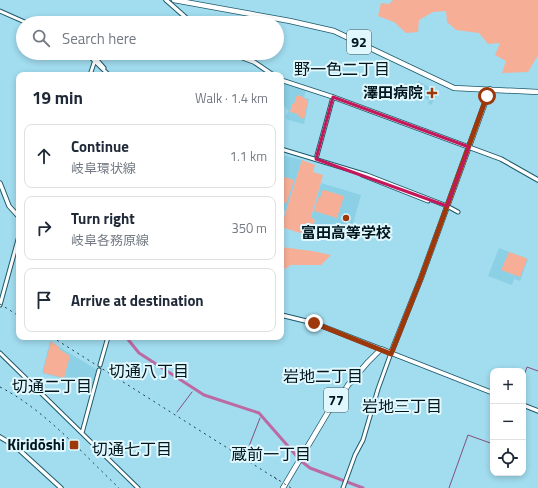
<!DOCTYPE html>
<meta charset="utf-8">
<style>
:root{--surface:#fff;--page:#f6f6f7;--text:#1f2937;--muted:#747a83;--line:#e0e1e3}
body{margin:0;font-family:"Titillium Web","Noto Sans JP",sans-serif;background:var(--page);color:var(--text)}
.controls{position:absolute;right:12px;bottom:12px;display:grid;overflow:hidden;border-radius:8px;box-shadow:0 2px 6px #0003}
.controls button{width:36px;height:36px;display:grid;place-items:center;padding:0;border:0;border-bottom:1px solid var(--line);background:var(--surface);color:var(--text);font:20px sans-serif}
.stop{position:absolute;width:12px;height:12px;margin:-9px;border:3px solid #9d380b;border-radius:50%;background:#fff}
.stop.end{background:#9d380b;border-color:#fff;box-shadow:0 1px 4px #0008}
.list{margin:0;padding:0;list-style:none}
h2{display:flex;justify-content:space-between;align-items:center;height:52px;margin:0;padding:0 16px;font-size:17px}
h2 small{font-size:13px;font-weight:400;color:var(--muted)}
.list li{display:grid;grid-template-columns:26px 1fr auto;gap:12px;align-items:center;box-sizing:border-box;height:64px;margin:0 8px 8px;padding:0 8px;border:1px solid var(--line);border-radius:8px}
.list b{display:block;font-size:15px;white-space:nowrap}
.list p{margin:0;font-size:13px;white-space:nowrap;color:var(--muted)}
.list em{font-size:13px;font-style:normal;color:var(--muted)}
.icon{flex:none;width:22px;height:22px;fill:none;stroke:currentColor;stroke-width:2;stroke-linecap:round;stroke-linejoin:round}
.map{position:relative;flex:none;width:538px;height:488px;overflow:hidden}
.search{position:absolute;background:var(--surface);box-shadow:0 2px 6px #0003;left:16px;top:16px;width:268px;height:44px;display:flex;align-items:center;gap:10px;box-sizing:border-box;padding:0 14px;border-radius:22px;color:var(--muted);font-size:15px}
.panel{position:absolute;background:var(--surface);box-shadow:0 2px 6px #0003;left:16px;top:72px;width:268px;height:268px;border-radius:8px}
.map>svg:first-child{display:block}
.built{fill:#8cd0e6}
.green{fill:#f6af96}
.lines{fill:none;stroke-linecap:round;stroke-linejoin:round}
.stream{stroke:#84517b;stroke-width:1}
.river{stroke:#bc6aa3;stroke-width:3}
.tertiary-casing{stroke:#1e596a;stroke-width:5}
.secondary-casing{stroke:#1e596a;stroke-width:5.5}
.primary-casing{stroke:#1e596a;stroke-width:6}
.tertiary{stroke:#fff;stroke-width:3}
.secondary{stroke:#fff;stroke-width:3.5}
.primary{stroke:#fff;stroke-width:4.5}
.rail{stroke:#234049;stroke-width:1;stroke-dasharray:2 4;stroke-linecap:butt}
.route{stroke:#9d380b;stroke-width:5}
.marked{fill:none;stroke:#c2185b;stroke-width:3;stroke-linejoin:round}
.poi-dot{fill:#9d380b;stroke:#e0f7fe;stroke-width:1.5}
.labels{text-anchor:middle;stroke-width:4;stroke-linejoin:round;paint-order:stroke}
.shield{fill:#e0f7fe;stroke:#445a60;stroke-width:1}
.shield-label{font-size:14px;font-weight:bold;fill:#01161d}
.poi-label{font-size:15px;font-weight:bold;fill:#01161d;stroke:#e0f7fe;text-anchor:end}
.neighbourhood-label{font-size:16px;fill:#01161d;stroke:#e0f7fe}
</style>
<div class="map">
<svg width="538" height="488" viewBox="0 0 538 488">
<rect width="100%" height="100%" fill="#a1dcef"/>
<!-- built -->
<path class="built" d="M418 81 439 92 431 105 428 103 429 100 424 98 426 93 416 91Z
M281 82 306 89 304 98 309 99 304 124 288 120 285 117 289 111 281 103Z
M281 155 302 160 286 211 281 210Z
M321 183 361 195 349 238 313 227 315 220 311 218Z
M499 248 528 259 520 281 514 279 512 285 488 276Z
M50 341 97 370 92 386 42 373Z"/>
<!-- green -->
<path class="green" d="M393 0H538V55L528 72 502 73 506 61 495 55 500 43 488 44 479 33 456 30 447 22 446 11 433 12 419 20 418 32 406 33 394 22 378 16 381 3 389 4Z
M298 95 303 97 308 101 304 119 299 117 298 114 290 112 292 104H294L296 97Z
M302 160 315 165 313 172 323 175 311 217 315 220 310 236 281 227Z
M281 176 294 180 287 202 283 204 281 203Z
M324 190 344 196 337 218 314 211 318 198H320L322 191Z
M281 247 312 251 331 255 321 265H291L281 271Z
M509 252 526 258 527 260 520 277 501 270Z
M51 341 59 347V349L70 356 64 378 44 373 43 371Z"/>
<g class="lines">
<!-- stream -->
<path class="stream" d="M523 379 527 367 538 371
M177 412 192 392
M246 454 260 418
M449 488 468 435 493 444"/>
<!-- river -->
<path class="river" d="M126 337 139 353 204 395 259 413 301 461 310 468 363 488"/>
<!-- tertiary casing -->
<g class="tertiary-casing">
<path id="tertiary" d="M0 11 27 23
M86 53 109 75
M91 53 104 68
M90 75 95 60
M281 149 367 175 447 206 458 212
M316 159 333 97
M362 175 428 201
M0 305 19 236
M0 353 138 488
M100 365 108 337
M82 433 99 370
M343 488 355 455 363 440 378 389 391 353"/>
</g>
<!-- secondary casing -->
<g class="secondary-casing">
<path id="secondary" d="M166 0 192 23
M230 53 254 62 273 75
M281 80 333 97 501 159 538 180
M0 183 9 206 19 217
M281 315 314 323 381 349
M391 353 493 393
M523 405 538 411
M0 437 15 446 61 488"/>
</g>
<!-- primary casing -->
<g class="primary-casing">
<path id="primary" d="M174 0 290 21 334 31 454 88 538 92
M283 488 334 402 342 395 348 385 368 362 381 349 391 353 421 278 490 89"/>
</g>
<!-- tertiary -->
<use href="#tertiary" class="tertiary"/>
<!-- secondary -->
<use href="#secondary" class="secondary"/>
<!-- primary -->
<use href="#primary" class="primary"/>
<!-- rail -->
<path class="rail" d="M0 304 19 316
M52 337 278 480
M0 387C45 410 82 453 119 488
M274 477 291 488"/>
</g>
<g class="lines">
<!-- route -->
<path class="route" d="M314 323 391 354 421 278 487 96"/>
</g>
<!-- marked area -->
<path class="marked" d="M333 97 469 147 447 206 316 159Z"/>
<!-- markers -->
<g class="poi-dot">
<path d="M430 87h4v4h4v4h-4v4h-4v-4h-4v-4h4z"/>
<circle cx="346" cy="218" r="4"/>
<rect x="69" y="440" width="10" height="10" rx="2"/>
</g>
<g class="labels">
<!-- shield labels -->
<g class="shield">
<rect x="347" y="30" width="24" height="24" rx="3"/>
<rect x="324" y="388" width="24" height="24" rx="3"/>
</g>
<g class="shield-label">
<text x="359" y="47">92</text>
<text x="336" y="405">77</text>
</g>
<!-- poi labels -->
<g class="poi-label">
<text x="423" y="98">澤田病院</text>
<text x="346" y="238" text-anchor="middle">富田高等学校</text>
<text x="65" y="450">Kiridōshi</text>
</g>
<!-- neighbourhood labels -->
<g class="neighbourhood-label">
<text x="342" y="75">野一色二丁目</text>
<text x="149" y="377">切通八丁目</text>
<text x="323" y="382">岩地二丁目</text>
<text x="52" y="392">切通二丁目</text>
<text x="402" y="412">岩地三丁目</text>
<text x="132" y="455">切通七丁目</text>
<text x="271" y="460">蔵前一丁目</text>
</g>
</g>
</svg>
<div class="controls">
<button>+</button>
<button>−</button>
<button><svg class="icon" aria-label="locate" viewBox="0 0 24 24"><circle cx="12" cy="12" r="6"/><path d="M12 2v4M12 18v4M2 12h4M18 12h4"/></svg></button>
</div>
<div class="stop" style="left:487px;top:96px"></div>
<div class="stop end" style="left:314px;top:323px"></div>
<div class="search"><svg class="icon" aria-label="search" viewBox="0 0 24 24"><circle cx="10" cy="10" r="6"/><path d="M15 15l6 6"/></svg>Search here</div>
<section class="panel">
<h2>19 min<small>Walk · 1.4 km</small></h2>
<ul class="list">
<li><svg class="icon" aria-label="ahead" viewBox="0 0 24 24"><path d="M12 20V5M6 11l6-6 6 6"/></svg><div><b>Continue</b><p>岐阜環状線</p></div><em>1.1 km</em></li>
<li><svg class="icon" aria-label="right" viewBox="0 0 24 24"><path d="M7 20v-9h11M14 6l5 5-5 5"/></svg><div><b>Turn right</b><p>岐阜各務原線</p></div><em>350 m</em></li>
<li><svg class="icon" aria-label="arrive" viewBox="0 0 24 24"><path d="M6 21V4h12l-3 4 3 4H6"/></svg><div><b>Arrive at destination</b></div></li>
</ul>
</section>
</div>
